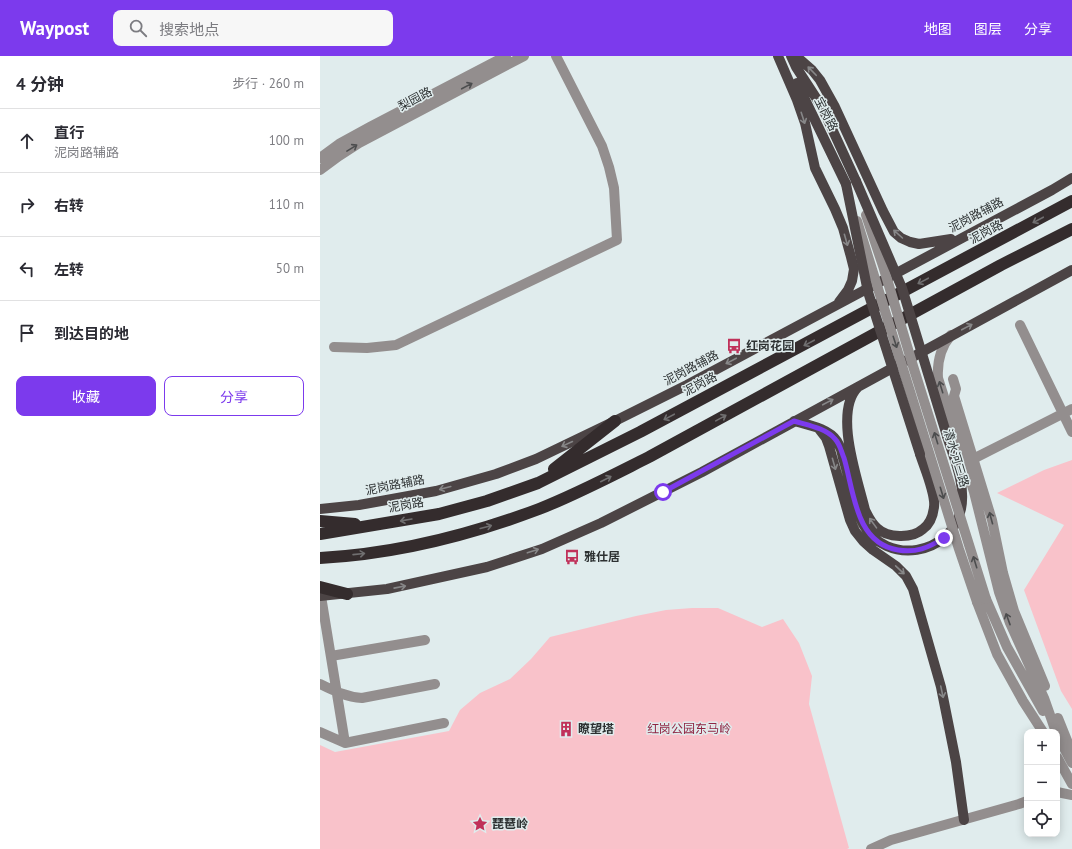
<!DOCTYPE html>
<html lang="zh">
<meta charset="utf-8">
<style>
:root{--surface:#fff;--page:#f7f7f7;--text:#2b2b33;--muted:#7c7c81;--line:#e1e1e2;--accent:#7c3aed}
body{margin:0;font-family:"PT Sans","Noto Sans SC",sans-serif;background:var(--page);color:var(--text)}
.controls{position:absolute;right:12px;bottom:12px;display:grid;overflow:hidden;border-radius:8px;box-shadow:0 2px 10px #0003}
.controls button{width:36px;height:36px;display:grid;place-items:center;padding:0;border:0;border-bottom:1px solid var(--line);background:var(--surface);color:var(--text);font:20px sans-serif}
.stop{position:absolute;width:12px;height:12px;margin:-9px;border:3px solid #7c3aed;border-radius:50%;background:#fff}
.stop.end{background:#7c3aed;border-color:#fff;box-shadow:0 1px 4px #0008}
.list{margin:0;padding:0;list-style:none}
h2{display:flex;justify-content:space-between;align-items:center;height:52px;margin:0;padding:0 16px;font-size:17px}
h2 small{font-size:13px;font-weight:400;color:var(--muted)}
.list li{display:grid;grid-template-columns:26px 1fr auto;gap:12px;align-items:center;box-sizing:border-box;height:64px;padding:0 16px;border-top:1px solid var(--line)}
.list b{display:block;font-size:15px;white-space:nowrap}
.list p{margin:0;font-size:13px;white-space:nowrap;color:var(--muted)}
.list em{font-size:13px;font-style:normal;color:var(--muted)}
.actions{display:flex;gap:8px;padding:12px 16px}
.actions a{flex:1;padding:9px 0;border:1px solid var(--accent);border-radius:8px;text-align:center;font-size:14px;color:var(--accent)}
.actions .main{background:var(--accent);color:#fff}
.icon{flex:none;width:22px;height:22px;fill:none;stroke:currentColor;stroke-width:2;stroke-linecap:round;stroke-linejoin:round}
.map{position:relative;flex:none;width:752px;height:793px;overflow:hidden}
header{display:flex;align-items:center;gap:24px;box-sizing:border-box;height:56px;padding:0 20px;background:var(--accent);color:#fff}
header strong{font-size:19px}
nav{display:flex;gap:22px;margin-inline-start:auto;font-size:14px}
.search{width:280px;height:36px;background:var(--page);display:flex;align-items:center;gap:10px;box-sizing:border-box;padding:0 14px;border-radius:8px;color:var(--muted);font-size:15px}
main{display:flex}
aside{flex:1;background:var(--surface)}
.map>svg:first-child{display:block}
.green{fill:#f9c2ca}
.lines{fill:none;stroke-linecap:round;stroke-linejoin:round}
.minor{stroke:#938e8e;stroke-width:10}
.major{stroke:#4c4445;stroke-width:10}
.highway{stroke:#342c2d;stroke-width:12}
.minor-bridge{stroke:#938e8e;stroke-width:10}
.major-bridge{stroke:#4c4445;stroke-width:10}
.oneway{stroke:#878788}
.oneway2{stroke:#4c4d4e}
.oneway3{stroke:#706f70}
.route{stroke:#7c3aed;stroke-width:5}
.labels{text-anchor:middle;stroke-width:3;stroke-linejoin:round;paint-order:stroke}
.street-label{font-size:12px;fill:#2d3132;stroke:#e0eced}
.poi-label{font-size:12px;font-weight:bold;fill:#2d3132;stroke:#e0eced;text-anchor:start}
.park-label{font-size:12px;fill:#902543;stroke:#e0eced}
</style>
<header>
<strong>Waypost</strong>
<div class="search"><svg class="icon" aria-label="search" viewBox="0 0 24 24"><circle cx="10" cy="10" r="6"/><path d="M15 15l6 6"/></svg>搜索地点</div>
<nav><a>地图</a><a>图层</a><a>分享</a></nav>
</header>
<main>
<aside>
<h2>4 分钟<small>步行 · 260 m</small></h2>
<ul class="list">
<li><svg class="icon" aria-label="ahead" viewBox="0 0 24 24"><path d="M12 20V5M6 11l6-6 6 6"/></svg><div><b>直行</b><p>泥岗路辅路</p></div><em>100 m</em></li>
<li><svg class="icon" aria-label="right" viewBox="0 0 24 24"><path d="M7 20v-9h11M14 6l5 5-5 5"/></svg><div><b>右转</b></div><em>110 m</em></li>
<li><svg class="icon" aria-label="left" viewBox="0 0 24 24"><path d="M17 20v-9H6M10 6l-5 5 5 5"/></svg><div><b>左转</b></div><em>50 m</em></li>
<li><svg class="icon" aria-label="arrive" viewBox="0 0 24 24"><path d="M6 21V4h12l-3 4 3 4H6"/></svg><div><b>到达目的地</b></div></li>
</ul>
<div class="actions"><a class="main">收藏</a><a>分享</a></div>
</aside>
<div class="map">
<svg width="752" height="793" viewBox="0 0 752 793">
<rect width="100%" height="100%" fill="#e0eced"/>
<!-- green -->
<path class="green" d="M752 404V653L741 635 704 534 744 469 677 437 724 414Z
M372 552H398L442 571 463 563 479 587 492 620 489 648 529 792 527 793H0V689L15 696 129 675 140 654 160 637 190 623 211 603 230 581 316 560 346 554Z"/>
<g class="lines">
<!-- minor -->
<path class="minor" d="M0 102 19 88 50 71 186 0
M0 114 19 100 39 87 204 0
M700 269 752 376
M631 279C620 292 617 306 618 322L654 436 679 536 690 567 724 642 736 676
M14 291 47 292 76 289 297 184 294 132 289 111 282 90 236 0
M633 323 636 333 634 340 672 464 683 517 694 555 725 630
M653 403 752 353
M1 540 25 687
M666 543 687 591 723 655
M657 546 677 598 703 645 723 676
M11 600 105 584
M0 628C14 635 27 641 42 642L115 628
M738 662 752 697
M0 676 25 687 124 667
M737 679 752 707
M737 701 752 728
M737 736 752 739
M551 793 571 784 699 748 707 745"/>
<!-- major -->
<path class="major" d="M458 0 477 44 485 67 495 112 515 153 523 172 531 201 534 213 532 225 528 234 519 246
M471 0 476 11 502 51 536 125
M476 0 492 14 500 24 515 51 563 155 574 176 581 182 590 186 599 188 631 183
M477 27 526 128
M538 331C513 356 538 424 545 454 548 460 551 467 557 472 567 482 592 483 603 473 610 468 613 460 614 451 616 438 604 411 600 398
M474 365C488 369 508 372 517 385 520 390 522 396 523 402 530 423 532 449 543 468 566 510 631 500 641 453 646 428 634 403 627 380
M499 373 506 382 509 390 530 464 535 475 543 485 553 494 576 510 586 520 593 533 621 631 636 706 644 764
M0 453 39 449 116 435 176 418 216 403 295 365 367 329 732 134 752 122
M0 540 67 533 167 511 222 493 281 467 382 416 752 214"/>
<!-- highway -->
<path class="highway" d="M234 413 295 365
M0 465 35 468
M0 478 119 458 167 445 218 427 320 376 752 145
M0 502C74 498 150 479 219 453 257 438 293 419 329 401L681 209 752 173
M0 531 27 538"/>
<!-- minor-bridge -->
<path class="minor-bridge" d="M546 159 564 213 593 310 666 543
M537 165 639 493 657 546"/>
<!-- major-bridge -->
<path class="major-bridge" d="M536 125 582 232 627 380
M526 128 548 236 600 398"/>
</g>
<!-- one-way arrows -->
<defs><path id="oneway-shaft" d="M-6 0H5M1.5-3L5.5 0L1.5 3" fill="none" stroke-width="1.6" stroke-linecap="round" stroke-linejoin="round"/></defs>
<g class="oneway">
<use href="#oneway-shaft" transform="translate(492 15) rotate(-134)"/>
<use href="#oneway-shaft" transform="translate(483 62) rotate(72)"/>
<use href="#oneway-shaft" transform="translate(578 178) rotate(-138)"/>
<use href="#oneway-shaft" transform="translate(526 184) rotate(74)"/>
<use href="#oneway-shaft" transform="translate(647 271) rotate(-28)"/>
<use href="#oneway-shaft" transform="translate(411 305) rotate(152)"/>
<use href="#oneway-shaft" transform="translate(508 346) rotate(-28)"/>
<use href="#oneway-shaft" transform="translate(247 388) rotate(155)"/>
<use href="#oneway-shaft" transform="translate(514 408) rotate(74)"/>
<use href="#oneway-shaft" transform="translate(125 432) rotate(165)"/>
<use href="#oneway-shaft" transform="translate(553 467) rotate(-126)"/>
<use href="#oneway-shaft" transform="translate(213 495) rotate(-18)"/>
<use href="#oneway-shaft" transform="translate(580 514) rotate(43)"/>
<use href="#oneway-shaft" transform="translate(80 531) rotate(-11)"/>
<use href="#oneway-shaft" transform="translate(622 636) rotate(78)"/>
</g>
<g class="oneway2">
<use href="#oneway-shaft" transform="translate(147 30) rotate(-28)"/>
<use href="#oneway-shaft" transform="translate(32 92) rotate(-32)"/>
<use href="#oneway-shaft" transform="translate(575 286) rotate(72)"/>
<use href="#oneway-shaft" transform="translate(621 331) rotate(-107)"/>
<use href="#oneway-shaft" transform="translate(616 382) rotate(-107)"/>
<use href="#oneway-shaft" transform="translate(622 437) rotate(73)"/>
<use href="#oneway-shaft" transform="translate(671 462) rotate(-105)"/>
<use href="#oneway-shaft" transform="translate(655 506) rotate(-107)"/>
<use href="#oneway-shaft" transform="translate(688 563) rotate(-110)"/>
</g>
<g class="oneway3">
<use href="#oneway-shaft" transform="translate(718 164) rotate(152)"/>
<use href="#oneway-shaft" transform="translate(603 225) rotate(152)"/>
<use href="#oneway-shaft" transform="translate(489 287) rotate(152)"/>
<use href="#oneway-shaft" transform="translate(349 361) rotate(152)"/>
<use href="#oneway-shaft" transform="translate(401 362) rotate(-29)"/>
<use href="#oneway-shaft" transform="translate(286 423) rotate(-27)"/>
<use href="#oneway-shaft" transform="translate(86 464) rotate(170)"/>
<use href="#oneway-shaft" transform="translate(166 471) rotate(-15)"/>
<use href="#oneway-shaft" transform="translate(39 498) rotate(-6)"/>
</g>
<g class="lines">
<!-- route -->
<path class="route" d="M343 436 474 365C487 369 506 372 515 383 520 388 521 395 524 402 534 435 535 487 578 494 596 497 608 492 624 482"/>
</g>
<!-- icons -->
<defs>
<g id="bus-bare" transform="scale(1.2)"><path d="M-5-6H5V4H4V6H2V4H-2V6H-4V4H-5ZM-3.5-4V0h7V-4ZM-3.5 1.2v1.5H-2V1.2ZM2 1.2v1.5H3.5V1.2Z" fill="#c0315a" stroke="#e0eced" stroke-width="2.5" paint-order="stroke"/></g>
<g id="building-bare" transform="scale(1.2)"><path d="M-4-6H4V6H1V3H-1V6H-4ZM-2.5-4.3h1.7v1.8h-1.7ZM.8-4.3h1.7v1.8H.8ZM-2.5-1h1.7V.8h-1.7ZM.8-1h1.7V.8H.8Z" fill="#c0315a" stroke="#e0eced" stroke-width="2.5" paint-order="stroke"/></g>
<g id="sight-bare" transform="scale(1.2)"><path d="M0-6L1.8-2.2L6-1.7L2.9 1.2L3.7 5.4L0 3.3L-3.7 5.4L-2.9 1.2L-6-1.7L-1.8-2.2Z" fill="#c0315a" stroke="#e0eced" stroke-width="2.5" paint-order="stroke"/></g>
</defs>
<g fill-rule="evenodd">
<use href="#bus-bare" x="414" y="290"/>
<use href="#bus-bare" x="252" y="501"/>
<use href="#building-bare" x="246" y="673"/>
<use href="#sight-bare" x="160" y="768"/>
</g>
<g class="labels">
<!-- street labels -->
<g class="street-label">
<text transform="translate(95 43) rotate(-28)" y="4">梨园路</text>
<text transform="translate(506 58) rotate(63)" y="4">宝岗路</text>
<text transform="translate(656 159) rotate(-28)" y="4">泥岗路辅路</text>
<text transform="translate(666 176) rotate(-28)" y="4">泥岗路</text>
<text transform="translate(371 312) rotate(-28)" y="4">泥岗路辅路</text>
<text transform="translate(380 328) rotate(-28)" y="4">泥岗路</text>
<text transform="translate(636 402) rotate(73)" y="4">清水河三路</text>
<text transform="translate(75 429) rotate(-11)" y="4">泥岗路辅路</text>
<text transform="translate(86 449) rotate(-10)" y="4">泥岗路</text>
</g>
<!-- poi labels -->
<g class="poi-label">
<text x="426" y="294">红岗花园</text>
<text x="264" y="505">雅仕居</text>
<text x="258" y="677">瞭望塔</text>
<text x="172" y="772">琵琶岭</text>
</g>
<!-- park labels -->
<g class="park-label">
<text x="369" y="677">红岗公园东马岭</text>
</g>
</g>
</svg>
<div class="controls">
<button>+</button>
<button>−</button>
<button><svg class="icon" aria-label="locate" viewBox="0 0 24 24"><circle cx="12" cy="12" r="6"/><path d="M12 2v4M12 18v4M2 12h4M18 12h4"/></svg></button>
</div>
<div class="stop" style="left:343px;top:436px"></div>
<div class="stop end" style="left:624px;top:482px"></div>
</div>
</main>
